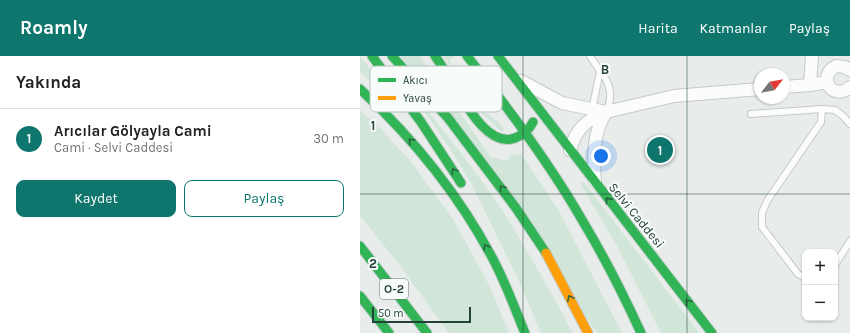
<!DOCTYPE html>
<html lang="tr">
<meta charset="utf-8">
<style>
:root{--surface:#fff;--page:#f2f2f2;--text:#202124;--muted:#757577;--line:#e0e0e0;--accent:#0f766e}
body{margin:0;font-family:Karla,sans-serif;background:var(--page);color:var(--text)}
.controls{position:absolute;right:12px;bottom:12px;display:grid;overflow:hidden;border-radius:8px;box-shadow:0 1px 3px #0004}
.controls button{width:36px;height:36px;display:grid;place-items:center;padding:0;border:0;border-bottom:1px solid var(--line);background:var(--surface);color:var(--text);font:20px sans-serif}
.compass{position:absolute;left:394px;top:12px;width:36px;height:36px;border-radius:50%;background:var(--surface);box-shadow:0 1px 3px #0004;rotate:59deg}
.scale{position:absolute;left:12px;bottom:10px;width:99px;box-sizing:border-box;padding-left:4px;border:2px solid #24423a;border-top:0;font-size:11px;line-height:14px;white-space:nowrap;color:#24423a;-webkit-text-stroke:3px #f7fbf9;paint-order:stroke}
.you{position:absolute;left:241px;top:100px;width:14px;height:14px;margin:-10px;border:3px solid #fff;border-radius:50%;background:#1a73e8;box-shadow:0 0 0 6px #1a73e833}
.badge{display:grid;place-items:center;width:26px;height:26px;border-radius:50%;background:var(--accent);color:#fff;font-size:13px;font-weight:700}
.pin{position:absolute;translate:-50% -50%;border:2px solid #fff;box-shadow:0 1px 4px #0006}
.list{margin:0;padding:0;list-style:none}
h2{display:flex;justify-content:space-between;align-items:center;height:52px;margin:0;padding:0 16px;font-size:17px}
h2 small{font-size:13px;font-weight:400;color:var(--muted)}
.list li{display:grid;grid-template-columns:26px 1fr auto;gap:12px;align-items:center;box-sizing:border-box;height:60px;padding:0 16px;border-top:1px solid var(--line)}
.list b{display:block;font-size:15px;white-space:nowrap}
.list p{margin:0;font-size:13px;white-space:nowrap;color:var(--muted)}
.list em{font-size:13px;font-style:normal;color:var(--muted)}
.actions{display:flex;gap:8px;padding:12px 16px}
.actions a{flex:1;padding:9px 0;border:1px solid var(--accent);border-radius:8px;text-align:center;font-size:14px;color:var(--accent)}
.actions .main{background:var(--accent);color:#fff}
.map{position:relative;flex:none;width:490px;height:277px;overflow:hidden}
header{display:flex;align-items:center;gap:24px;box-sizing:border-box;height:56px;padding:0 20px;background:var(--accent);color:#fff}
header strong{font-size:19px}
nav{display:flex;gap:22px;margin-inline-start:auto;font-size:14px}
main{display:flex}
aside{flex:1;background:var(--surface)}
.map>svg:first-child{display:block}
.green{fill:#d1e6d8}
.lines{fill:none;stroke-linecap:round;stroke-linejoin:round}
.lane-casing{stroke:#c5cac8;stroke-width:8}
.street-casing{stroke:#c5cac8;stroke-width:14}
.fast-casing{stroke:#c3ccc9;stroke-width:11}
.slow-casing{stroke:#c3ccc9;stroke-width:11}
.lane{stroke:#fcfcfc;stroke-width:6}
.street{stroke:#fcfcfc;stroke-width:12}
.fast{stroke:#30b455;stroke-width:9}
.slow{stroke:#ff9f0a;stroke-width:9}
.oneway{stroke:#286442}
.grid{fill:none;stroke:#24423a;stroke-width:1;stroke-opacity:0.55}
.labels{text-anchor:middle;stroke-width:4;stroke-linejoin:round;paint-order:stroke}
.shield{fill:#f7fbf9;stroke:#637a73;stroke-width:1}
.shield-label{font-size:12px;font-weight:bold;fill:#24423a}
.street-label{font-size:13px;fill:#24423a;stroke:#f7fbf9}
.key{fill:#f7fbf9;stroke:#b8c4c0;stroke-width:1}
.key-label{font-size:11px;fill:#24423a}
.grid-label{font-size:13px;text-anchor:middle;font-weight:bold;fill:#24423a;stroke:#f7fbf9;stroke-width:4;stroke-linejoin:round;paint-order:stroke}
</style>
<header>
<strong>Roamly</strong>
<nav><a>Harita</a><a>Katmanlar</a><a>Paylaş</a></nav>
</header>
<main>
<aside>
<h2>Yakında<small></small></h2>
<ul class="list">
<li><span class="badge">1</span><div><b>Arıcılar Gölyayla Cami</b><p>Cami · Selvi Caddesi</p></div><em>30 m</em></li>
</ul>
<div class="actions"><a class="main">Kaydet</a><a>Paylaş</a></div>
</aside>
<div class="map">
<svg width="490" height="277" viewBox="0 0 490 277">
<rect width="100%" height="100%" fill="#e8edeb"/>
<!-- green -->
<path class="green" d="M0 0 32 41 30 43 0 16Z
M41 0H60L131 101 148 105 150 99 161 98 199 155 262 277H237Z
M84 0H93L94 1 89 4C99 21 111 39 124 54 131 62 138 63 144 73L142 76 123 59Z
M0 54 17 69 49 103 93 163 129 229 149 277H89L35 203 0 160Z
M67 54C92 85 117 117 140 151 166 192 190 234 213 277H181L158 223 113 131 89 91 64 55Z
M223 125 339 277H301L257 190 220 127Z"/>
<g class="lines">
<!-- lane casing -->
<g class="lane-casing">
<path id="lane" d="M230 0 240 15
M232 54 240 15C251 27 253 42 246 56
M391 58 462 53 475 54 483 60 490 68
M475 209 490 185
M445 222 438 218 402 171V157L407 145 461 66 462 53"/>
</g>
<!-- street casing -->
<g class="street-casing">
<path id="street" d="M490 14 485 11 476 10C456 21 473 46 490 31
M161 25 202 47 246 56
M450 29 452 0
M424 31 450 29 467 26
M210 94C216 73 226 64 246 56L314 40 400 33
M235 125C233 101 233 77 246 56"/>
</g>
<!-- fast casing -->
<g class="fast-casing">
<path id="fast" d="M12 0 61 66 101 127
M32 0 88 62 156 152 186 197
M75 0C82 10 89 21 95 31 106 49 129 92 155 82 163 79 169 74 173 66
M107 0C150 54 191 109 225 169 246 204 264 240 281 277
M138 0 352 277
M0 33C53 82 100 140 134 205 146 228 155 253 165 277
M0 190 67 277
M0 240 29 277"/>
</g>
<!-- slow casing -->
<g class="slow-casing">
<path id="slow" d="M186 197 228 277"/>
</g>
<!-- lane -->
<use href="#lane" class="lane"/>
<!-- street -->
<use href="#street" class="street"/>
<!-- fast -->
<use href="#fast" class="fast"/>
<!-- slow -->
<use href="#slow" class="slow"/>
</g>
<!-- one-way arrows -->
<defs><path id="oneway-chevron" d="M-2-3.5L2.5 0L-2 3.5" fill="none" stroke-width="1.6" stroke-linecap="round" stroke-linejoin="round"/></defs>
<g class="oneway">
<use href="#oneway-chevron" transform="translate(51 85) rotate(-133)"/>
<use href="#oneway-chevron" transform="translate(94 115) rotate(-121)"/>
<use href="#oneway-chevron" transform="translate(142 132) rotate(-126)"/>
<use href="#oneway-chevron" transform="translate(248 144) rotate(-129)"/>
<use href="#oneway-chevron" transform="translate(126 191) rotate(-119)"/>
<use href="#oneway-chevron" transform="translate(210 242) rotate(-118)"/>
<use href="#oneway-chevron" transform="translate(328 246) rotate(-127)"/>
</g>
<!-- grid -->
<path class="grid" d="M163 0V277M327 0V277M0 138H490"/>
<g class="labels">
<!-- shield labels -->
<rect class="shield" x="20" y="223" width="28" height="20" rx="3"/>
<g class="shield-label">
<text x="34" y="237">O-2</text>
</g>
<!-- street labels -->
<g class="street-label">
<text transform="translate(277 159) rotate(51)" y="5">Selvi Caddesi</text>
</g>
</g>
<!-- legend -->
<rect x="10" y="10" width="132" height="46" rx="6" class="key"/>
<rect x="18" y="22" width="18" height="4" fill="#30b455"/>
<rect x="18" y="40" width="18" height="4" fill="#ff9f0a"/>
<g class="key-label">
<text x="43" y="28">Akıcı</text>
<text x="43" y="46">Yavaş</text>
</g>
<g class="grid-label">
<text x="245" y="18">B</text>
<text x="13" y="74">1</text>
<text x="13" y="212">2</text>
</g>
</svg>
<div class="controls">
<button>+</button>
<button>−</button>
</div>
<svg class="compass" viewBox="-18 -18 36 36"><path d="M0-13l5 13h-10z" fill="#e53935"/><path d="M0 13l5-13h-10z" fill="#757577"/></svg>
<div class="scale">50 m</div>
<div class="you"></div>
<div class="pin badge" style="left:300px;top:94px">1</div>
</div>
</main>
